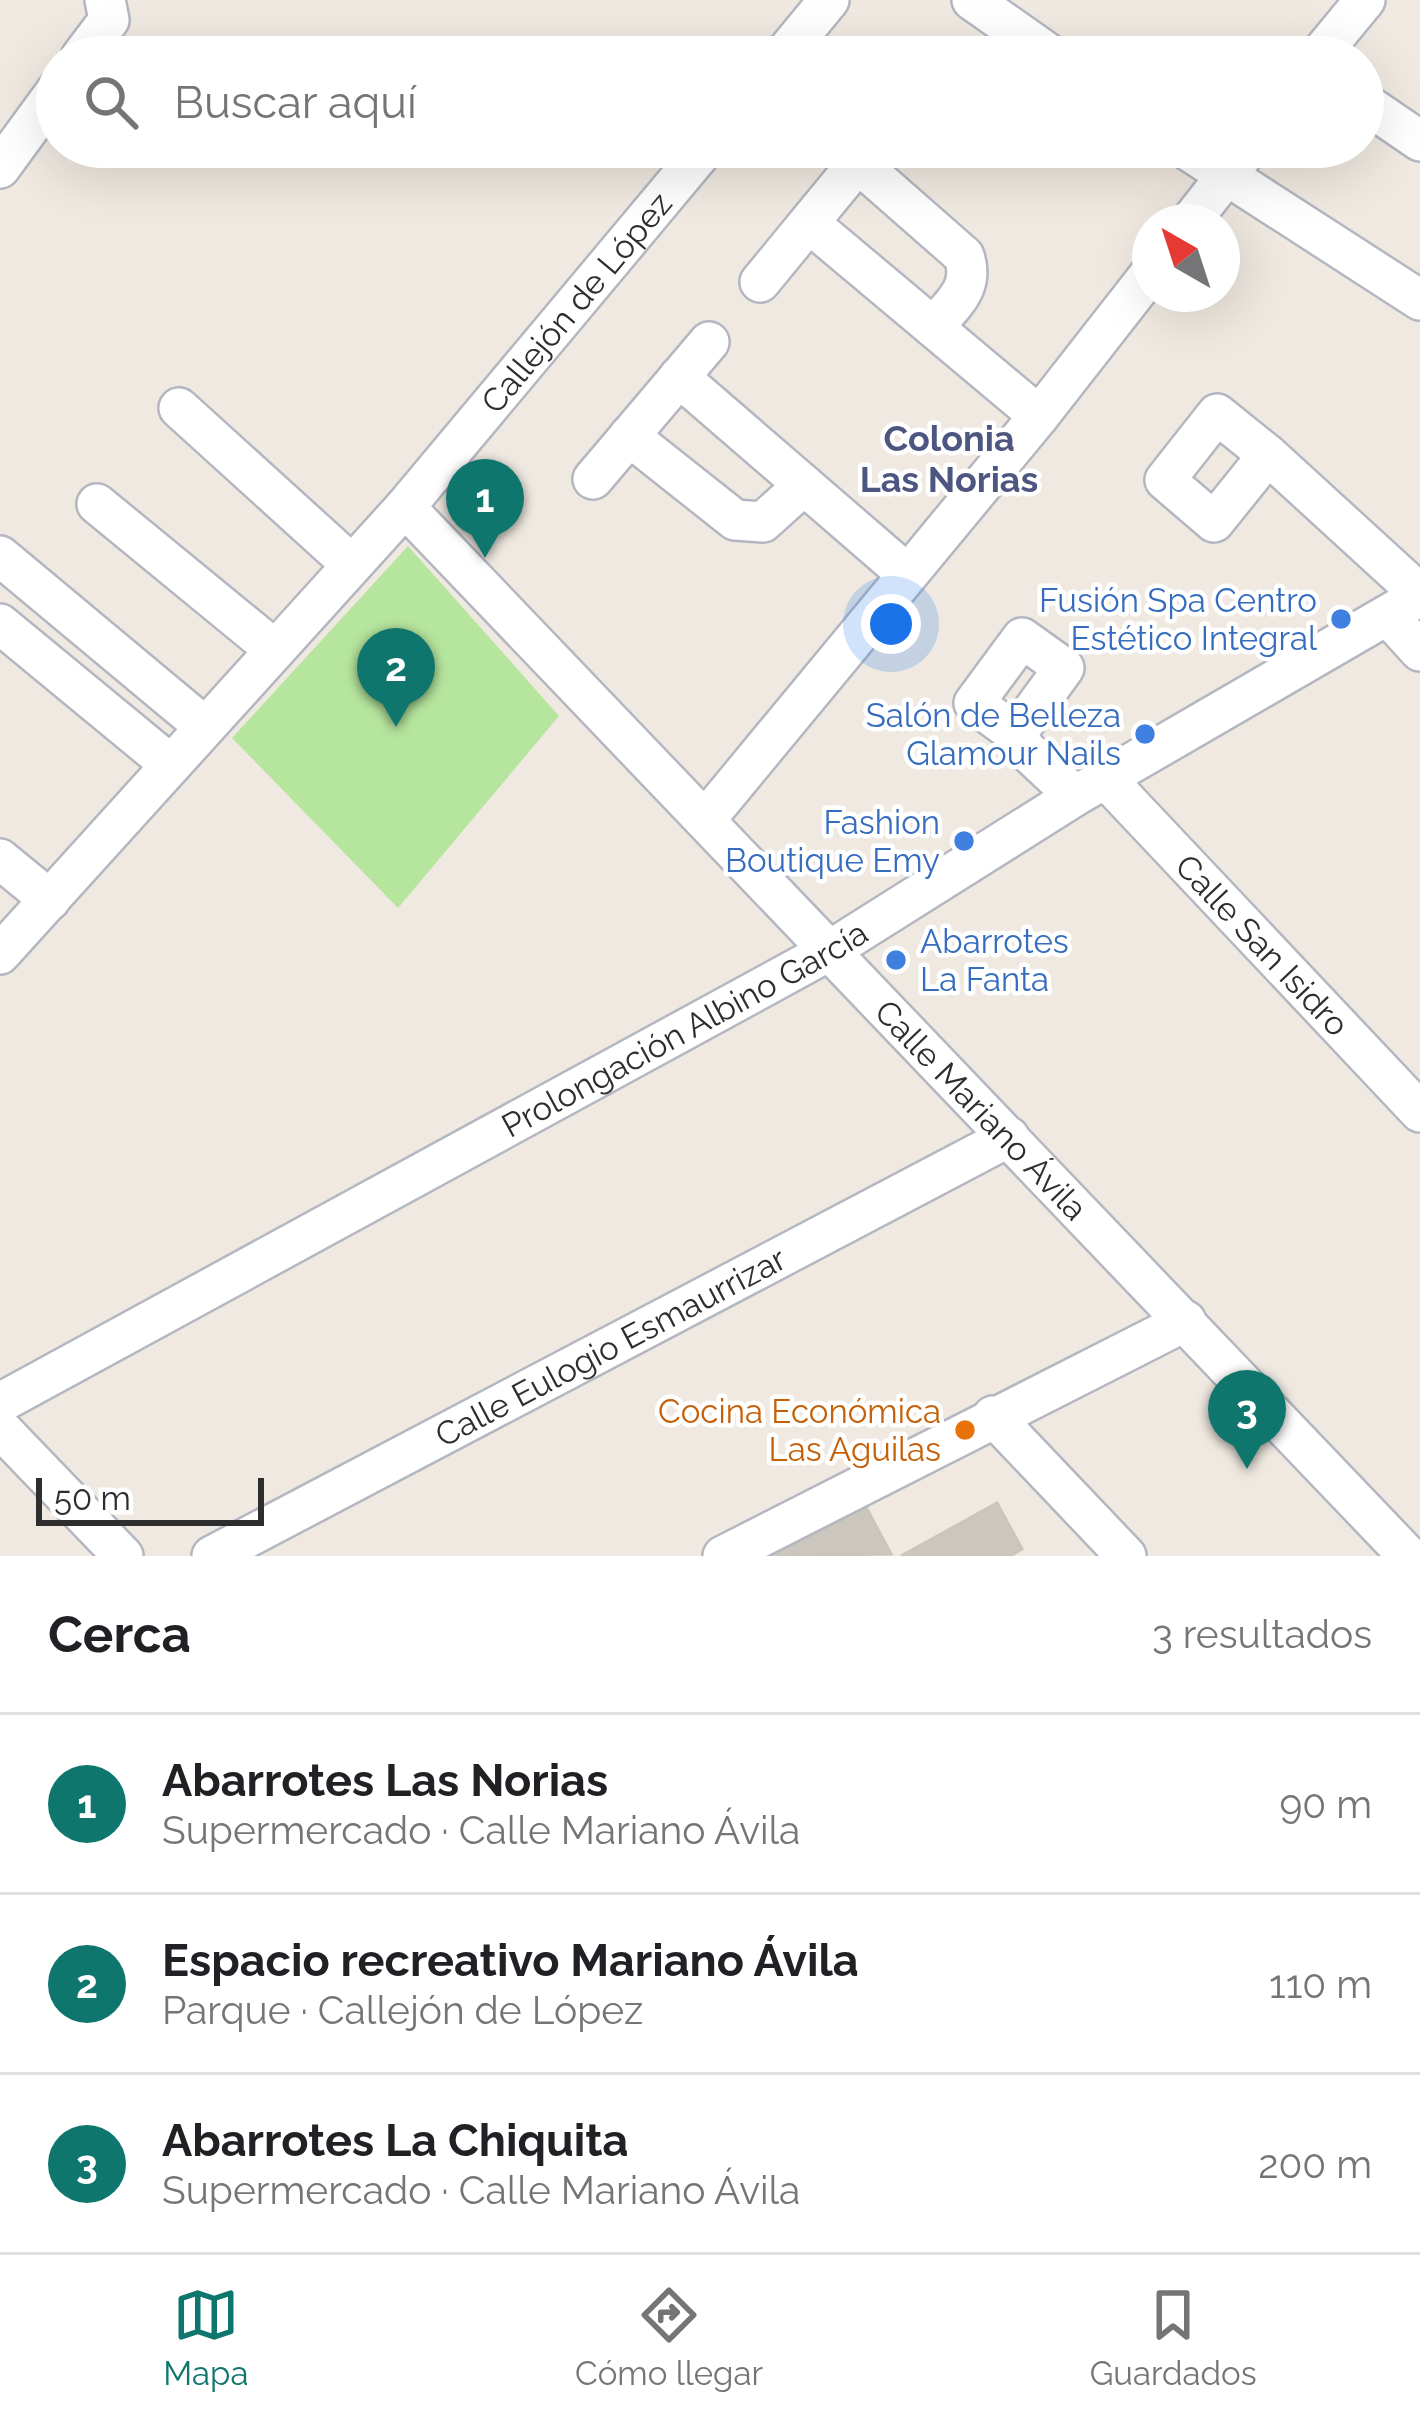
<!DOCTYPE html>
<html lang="es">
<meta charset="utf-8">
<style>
:root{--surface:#fff;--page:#f6f6f6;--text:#202124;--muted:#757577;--line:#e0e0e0;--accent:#0f766e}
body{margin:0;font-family:Raleway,sans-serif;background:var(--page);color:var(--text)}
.compass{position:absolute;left:1132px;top:204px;width:108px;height:108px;border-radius:50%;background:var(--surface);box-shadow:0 12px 48px #0002;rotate:321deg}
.scale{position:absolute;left:36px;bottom:30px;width:228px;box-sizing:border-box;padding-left:12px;border:6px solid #2e2e2e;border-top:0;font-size:33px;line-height:42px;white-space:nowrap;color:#2e2e2e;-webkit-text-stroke:9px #fff;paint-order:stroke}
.you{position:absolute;left:891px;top:624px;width:42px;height:42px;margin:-30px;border:9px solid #fff;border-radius:50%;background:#1a73e8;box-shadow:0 0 0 18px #1a73e833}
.badge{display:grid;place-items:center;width:78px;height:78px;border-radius:50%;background:var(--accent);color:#fff;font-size:39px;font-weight:700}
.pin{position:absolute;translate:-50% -99px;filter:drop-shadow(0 3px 6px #0008)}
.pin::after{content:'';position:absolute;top:63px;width:42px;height:36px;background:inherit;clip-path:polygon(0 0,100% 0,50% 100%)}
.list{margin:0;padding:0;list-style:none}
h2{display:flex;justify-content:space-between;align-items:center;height:156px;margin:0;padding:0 48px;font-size:51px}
h2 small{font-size:39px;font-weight:400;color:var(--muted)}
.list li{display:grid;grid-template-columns:78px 1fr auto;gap:36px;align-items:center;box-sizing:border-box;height:180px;padding:0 48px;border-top:3px solid var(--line)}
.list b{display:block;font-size:45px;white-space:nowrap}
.list p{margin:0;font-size:39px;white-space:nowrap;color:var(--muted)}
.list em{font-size:39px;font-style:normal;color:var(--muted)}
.icon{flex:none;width:66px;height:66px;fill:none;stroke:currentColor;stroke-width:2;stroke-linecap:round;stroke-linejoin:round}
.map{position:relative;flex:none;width:1420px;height:1556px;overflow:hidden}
.search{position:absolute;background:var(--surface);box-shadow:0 12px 48px #0002;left:36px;right:36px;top:36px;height:132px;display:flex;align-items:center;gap:30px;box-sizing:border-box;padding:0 42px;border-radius:66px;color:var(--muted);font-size:45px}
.sheet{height:696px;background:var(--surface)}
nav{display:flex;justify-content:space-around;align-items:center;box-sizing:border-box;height:168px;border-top:3px solid var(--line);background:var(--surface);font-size:33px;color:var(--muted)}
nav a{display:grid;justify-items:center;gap:6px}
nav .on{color:var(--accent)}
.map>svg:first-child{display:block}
.green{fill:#b6e59e}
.building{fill:#cbc7bf;stroke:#cbc5ba;stroke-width:3}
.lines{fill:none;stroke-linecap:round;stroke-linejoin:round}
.minor-casing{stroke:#b4b7c1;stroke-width:44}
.minor{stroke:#fff;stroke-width:39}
.shop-dot{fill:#3f7fe0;stroke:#fff;stroke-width:4.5}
.food-dot{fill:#e8710a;stroke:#fff;stroke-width:4.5}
.labels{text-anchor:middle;stroke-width:9;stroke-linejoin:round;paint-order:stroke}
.street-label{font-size:33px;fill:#2e2e2e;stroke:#fff}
.shop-label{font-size:33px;fill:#366cbe;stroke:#fff;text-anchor:end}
.food-label{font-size:33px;fill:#c56008;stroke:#fff;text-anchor:end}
.neighbourhood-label{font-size:36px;font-weight:bold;fill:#4d5680;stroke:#fff}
</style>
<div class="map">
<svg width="1420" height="1556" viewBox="0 0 1420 1556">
<rect width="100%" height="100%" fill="#efe9e1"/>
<!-- green -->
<path class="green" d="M408 546 559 716 398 908 232 738Z"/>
<!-- building -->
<path class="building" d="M997 1503 1022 1549 1010 1556H901Z
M866 1507 891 1554 772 1556Z"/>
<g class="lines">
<!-- minor casing -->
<g class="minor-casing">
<g id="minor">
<path d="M972 0 1053 57"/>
<path d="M81 57 109 20 105 0"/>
<path d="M782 57 829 0"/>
<path d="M1318 57 1365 0"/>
<path d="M1363 102 1420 141"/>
<path d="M1183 147 1420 300"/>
<path d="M858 163 964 256C975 288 953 304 933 327"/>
<path d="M0 168 57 90"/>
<path d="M1190 222 1249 147"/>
<path d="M809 223 1039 416"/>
<path d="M760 282 871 147"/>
<path d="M679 377 907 574"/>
<path d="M179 408 352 565"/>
<path d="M629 436 735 520 763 522 804 485"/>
<path d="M1268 455 1214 522 1165 480 1217 414 1268 455 1420 594"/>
<path d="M593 479 709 342"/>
<path d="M97 504 275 650"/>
<path id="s1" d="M405 507 1408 1556"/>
<path d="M0 556 205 727"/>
<path d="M1388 616 1420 651"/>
<path d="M0 624 171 765"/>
<path d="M1016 734 1064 668 1022 638 974 703 1016 734 1026 750 1075 796"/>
<path id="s2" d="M1106 779 1420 1112"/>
<path d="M705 820 1039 416 1150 274"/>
<path d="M0 859 50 900"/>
<path id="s3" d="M0 954 405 507 706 147"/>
<path id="s4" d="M0 1403 829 951 1075 796 1420 596"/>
<path d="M993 1416 1126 1556"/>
<path d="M0 1428 123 1556"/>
<path id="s5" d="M212 1556 1009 1137"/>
<path d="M723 1556 1186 1321"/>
</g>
</g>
<!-- minor -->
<use href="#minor" class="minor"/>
</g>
<!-- markers -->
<g class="shop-dot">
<circle cx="1341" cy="619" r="12"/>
<circle cx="1145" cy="734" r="12"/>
<circle cx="964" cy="841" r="12"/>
<circle cx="896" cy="960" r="12"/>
</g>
<circle class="food-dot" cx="965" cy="1430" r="12"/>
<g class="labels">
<!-- street labels -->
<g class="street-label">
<text dy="12" stroke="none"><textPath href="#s3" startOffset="870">Callejón de López</textPath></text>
<text dy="12" stroke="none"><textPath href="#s2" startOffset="228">Calle San Isidro</textPath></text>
<text dy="12" stroke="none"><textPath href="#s4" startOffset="780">Prolongación Albino García</textPath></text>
<text dy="12" stroke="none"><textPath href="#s1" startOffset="834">Calle Mariano Ávila</textPath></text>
<text dy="12" stroke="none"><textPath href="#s5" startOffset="450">Calle Eulogio Esmaurrizar</textPath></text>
</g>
<!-- shop labels -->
<g class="shop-label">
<text x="1317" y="612">Fusión Spa Centro<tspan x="1317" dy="38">Estético Integral</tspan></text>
<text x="1121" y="727">Salón de Belleza<tspan x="1121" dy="38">Glamour Nails</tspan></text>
<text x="940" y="834">Fashion<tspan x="940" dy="38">Boutique Emy</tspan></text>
<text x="920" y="953" text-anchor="start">Abarrotes<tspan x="920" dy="38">La Fanta</tspan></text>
</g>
<!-- food labels -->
<g class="food-label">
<text x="941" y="1423">Cocina Económica<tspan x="941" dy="38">Las Aguilas</tspan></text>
</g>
<!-- neighbourhood labels -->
<g class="neighbourhood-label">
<text x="949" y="451">Colonia<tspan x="949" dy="41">Las Norias</tspan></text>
</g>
</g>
</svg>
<svg class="compass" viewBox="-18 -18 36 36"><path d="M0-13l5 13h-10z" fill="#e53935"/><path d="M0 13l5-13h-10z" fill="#757577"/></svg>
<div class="scale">50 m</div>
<div class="you"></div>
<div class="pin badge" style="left:485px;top:558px">1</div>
<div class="pin badge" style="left:396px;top:727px">2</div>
<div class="pin badge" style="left:1247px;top:1469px">3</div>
<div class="search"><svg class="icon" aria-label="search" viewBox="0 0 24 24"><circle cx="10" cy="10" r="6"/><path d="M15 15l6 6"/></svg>Buscar aquí</div>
</div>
<section class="sheet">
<h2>Cerca<small>3 resultados</small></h2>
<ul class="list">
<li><span class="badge">1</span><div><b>Abarrotes Las Norias</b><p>Supermercado · Calle Mariano Ávila</p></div><em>90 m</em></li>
<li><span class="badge">2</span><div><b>Espacio recreativo Mariano Ávila</b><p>Parque · Callejón de López</p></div><em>110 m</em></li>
<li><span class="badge">3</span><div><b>Abarrotes La Chiquita</b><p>Supermercado · Calle Mariano Ávila</p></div><em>200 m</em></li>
</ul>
</section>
<nav>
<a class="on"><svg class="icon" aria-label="map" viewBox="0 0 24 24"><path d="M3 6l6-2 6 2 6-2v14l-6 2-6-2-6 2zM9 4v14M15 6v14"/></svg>Mapa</a>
<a><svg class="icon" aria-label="directions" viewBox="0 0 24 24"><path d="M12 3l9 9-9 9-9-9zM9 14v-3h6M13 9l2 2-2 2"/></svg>Cómo llegar</a>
<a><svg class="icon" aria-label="saved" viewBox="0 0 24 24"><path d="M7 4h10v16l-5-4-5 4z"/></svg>Guardados</a>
</nav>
